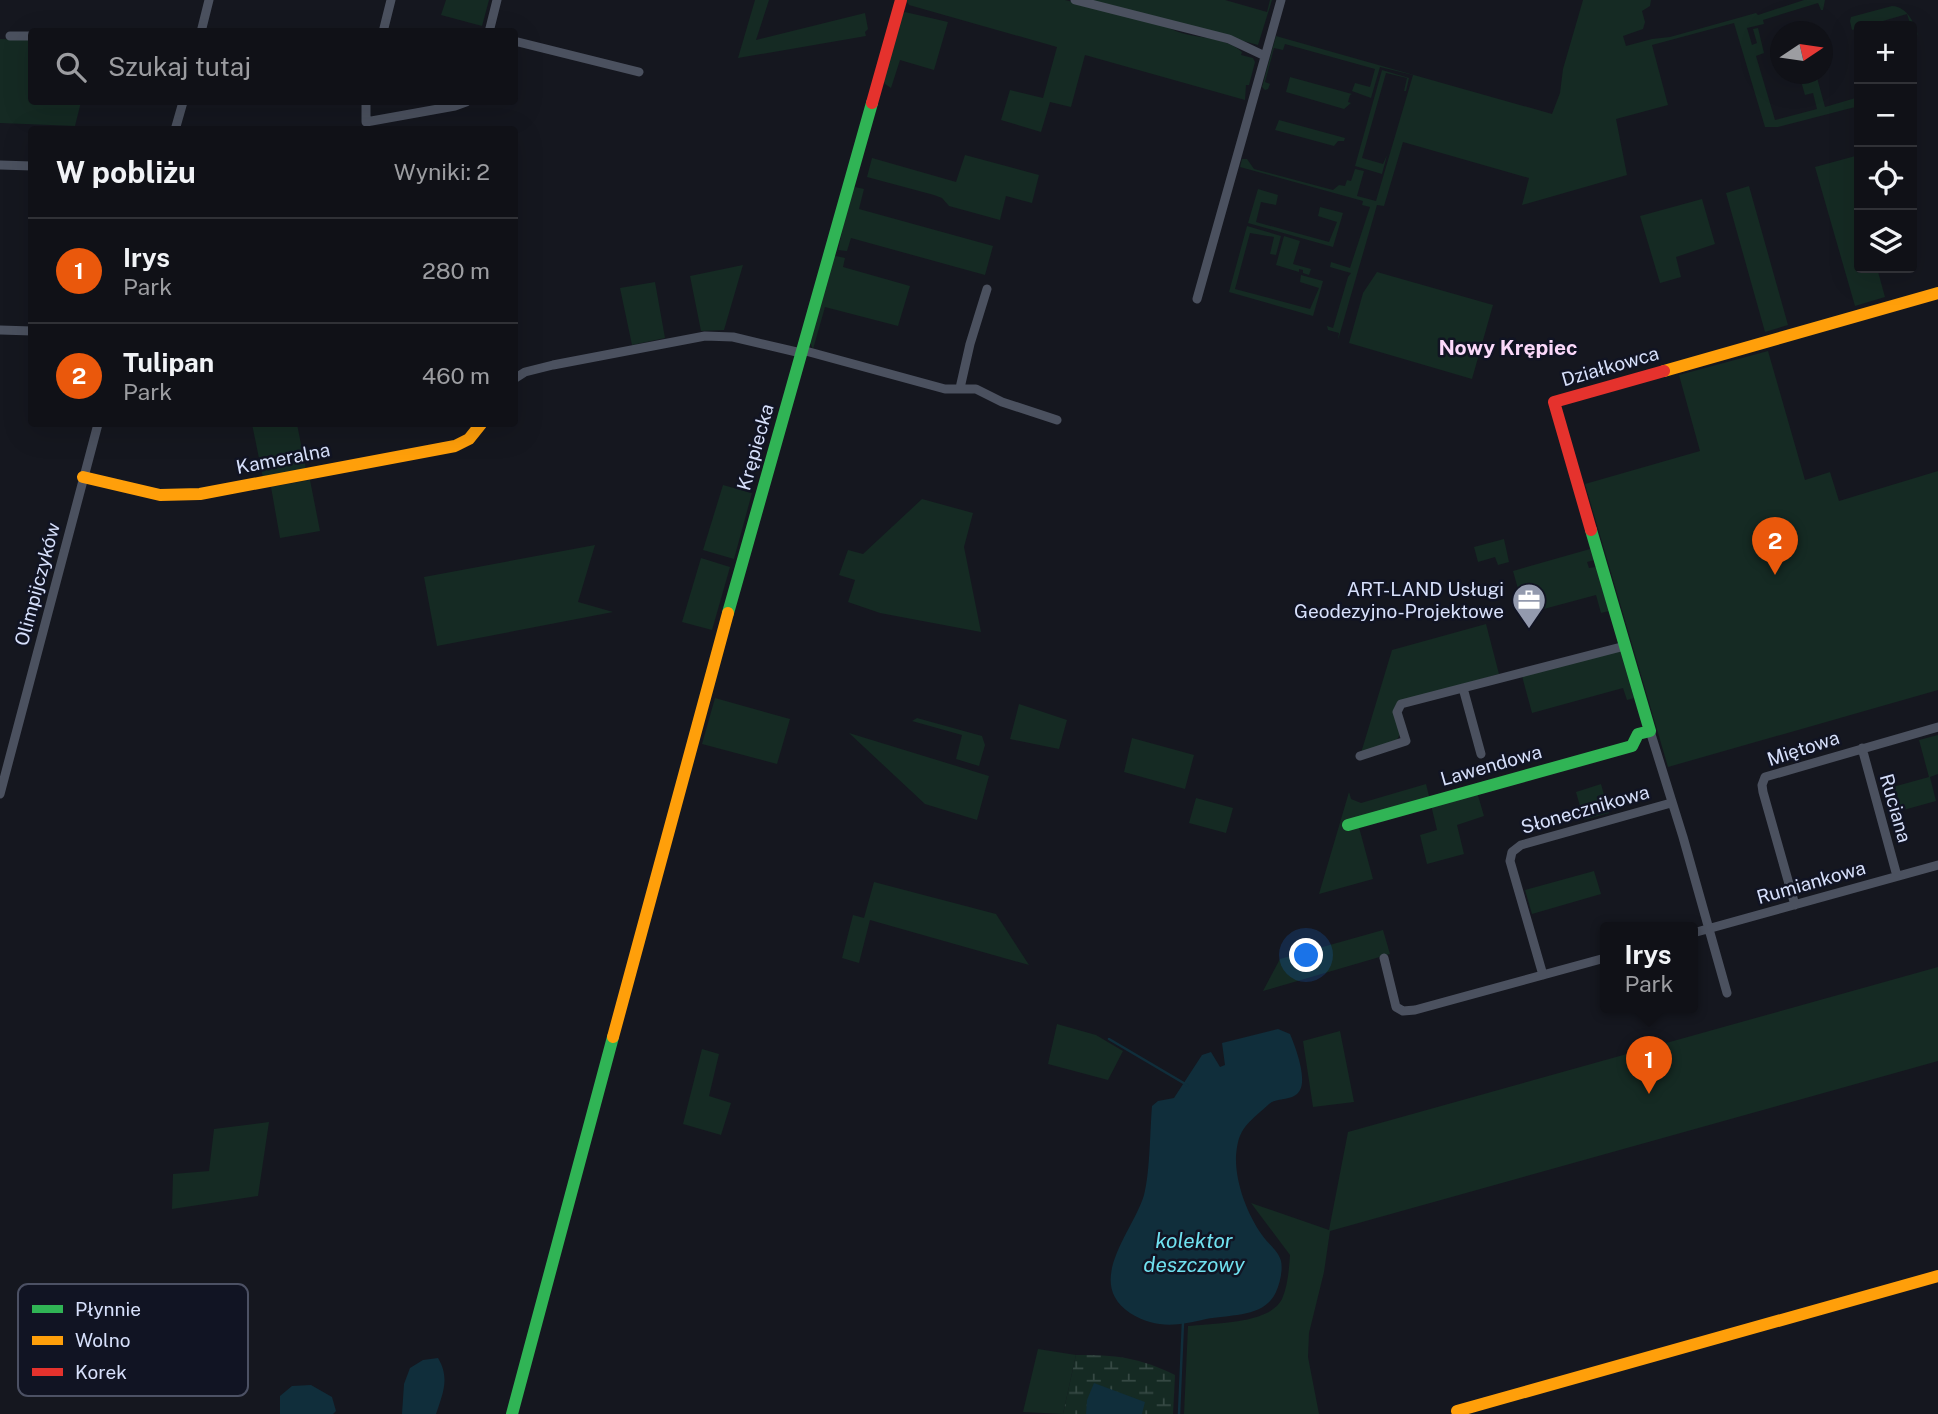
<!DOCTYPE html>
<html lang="pl">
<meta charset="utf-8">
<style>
:root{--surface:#101117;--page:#191a20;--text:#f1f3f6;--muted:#9c9da1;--line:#303136;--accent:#ea580c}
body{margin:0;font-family:"Public Sans",sans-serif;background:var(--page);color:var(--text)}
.controls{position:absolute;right:21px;top:21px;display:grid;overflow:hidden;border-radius:7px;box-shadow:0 7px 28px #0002}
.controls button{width:63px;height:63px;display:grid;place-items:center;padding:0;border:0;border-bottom:2px solid var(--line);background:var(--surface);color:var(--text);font:35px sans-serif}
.compass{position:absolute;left:1770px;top:21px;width:63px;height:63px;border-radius:50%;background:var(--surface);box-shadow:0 7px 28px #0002;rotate:77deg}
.you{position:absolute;left:1307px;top:956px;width:24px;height:24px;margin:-18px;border:5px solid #fff;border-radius:50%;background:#1a73e8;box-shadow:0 0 0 10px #1a73e833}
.badge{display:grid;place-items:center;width:46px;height:46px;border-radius:50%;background:var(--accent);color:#fff;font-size:23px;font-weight:700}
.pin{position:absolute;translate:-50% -58px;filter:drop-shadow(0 2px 4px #0008)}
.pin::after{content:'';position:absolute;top:37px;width:24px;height:21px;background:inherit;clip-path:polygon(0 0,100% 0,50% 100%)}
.popup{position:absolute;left:1600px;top:922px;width:98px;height:91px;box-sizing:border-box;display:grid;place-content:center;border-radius:7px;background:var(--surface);filter:drop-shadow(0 2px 5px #0005);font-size:23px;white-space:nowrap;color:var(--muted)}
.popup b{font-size:26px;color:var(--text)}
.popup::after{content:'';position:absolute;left:50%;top:100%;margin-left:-14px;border:14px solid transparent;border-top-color:var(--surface)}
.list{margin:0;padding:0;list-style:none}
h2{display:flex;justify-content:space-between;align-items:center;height:91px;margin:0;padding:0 28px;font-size:30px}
h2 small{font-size:23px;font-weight:400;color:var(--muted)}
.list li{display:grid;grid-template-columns:46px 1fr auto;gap:21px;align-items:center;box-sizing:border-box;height:105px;padding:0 28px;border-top:2px solid var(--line)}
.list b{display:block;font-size:26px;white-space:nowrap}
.list p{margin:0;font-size:23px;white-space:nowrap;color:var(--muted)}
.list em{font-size:23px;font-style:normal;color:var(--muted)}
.icon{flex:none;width:38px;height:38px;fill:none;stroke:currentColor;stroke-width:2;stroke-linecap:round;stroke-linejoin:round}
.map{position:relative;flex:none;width:1938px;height:1414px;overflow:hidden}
.search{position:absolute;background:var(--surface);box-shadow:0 7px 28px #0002;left:28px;top:28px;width:490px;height:77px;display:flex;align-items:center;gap:18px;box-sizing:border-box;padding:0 24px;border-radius:7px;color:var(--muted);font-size:26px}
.panel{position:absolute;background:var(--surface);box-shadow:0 7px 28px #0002;left:28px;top:126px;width:490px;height:301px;border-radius:7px}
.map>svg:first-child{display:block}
.green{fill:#152a23}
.wetland{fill:url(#wetland-marsh)}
.water{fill:#102e3b}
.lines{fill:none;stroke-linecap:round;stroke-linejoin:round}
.stream{stroke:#102e3b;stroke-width:2.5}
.street{stroke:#4b515f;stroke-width:9}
.fast{stroke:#30b455;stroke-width:12}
.slow{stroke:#ff9f0a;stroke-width:12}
.jam{stroke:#e5322d;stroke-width:12}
.labels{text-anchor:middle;stroke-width:5;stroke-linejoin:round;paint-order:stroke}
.street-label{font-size:19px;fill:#d7e0fb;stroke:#111423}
.poi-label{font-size:19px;fill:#d7e0fb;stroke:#111423;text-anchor:end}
.neighbourhood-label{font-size:21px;font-weight:bold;fill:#fbd9fa;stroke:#111423}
.water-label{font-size:21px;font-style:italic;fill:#70e1f0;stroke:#111423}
.key{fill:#111423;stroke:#4c5164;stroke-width:2}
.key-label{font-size:19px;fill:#d7e0fb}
</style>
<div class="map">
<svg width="1938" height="1414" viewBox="0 0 1938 1414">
<defs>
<pattern id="wetland-marsh" width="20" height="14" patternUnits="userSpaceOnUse" patternTransform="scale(1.75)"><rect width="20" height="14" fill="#152a23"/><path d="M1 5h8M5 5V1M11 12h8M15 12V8" fill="none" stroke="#364944"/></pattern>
</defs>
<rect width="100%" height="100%" fill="#15171f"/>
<!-- green -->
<path class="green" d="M446 0H489L482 26 441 15Z
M755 0H769L756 40 865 13 868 29 865 32 866 36 738 58Z
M906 0H1065L1163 24C1187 42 1219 32 1242 52L1241 55 1253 58 1255 62 1249 85H1246L1245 100 1085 55 1071 107 1050 102 1041 132 1001 120 1010 90 1043 98 1057 47 909 5Z
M1083 0H1225L1267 12 1270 0H1272L1258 45 1111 5Z
M1583 0H1651L1650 6 1642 11 1645 22 1643 29 1623 36 1626 46 1652 39 1670 37 1756 13 1758 15 1804 0H1825L1823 10H1821L1818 3 1763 20 1764 24 1747 28 1752 45 1757 43 1753 29 1758 28 1764 53 1756 56 1775 120 1817 109 1813 93 1805 95 1799 74H1816L1825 107 1859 97V106L1778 127H1765L1734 23 1652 45 1668 105 1616 119 1627 175 1522 205 1529 178 1403 142 1384 206 1377 205 1338 340 1339 333 1328 330 1327 326 1333 328 1348 277 1351 273 1330 267 1331 262 1350 268 1370 207 1362 205 1363 201 1240 167 1242 159H1247L1254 169 1333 190 1339 185 1345 186 1347 180 1351 181 1355 169 1364 171 1357 196 1376 201 1413 75 1380 67 1371 98 1352 91 1355 83 1370 87 1375 69 1285 44 1283 50 1274 48 1265 82 1270 84 1268 89 1265 90 1262 87 1276 36 1552 114 1560 93 1563 69Z
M1892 6C1908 7 1915 24 1919 38L1915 28 1912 29 1907 14 1852 30 1850 21 1851 17Z
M905 12 948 22 934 70 900 60 891 88 885 84 883 80 901 15Z
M0 39 31 40 32 102H81L75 126 0 123Z
M1382 70 1409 78 1406 91H1404L1407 78 1386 73 1362 158 1383 164 1387 155 1382 174 1355 166Z
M1290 77 1352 94 1350 95 1348 102 1351 103 1344 109 1286 92Z
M1279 120 1345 138 1344 141H1338L1334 146 1275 130Z
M965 155 1039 175 1032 203 1006 196 1000 220 949 206 942 198 934 195 867 177 872 158 956 182Z
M1859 155V268H1877L1885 297 1855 306 1815 167Z
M1749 186 1788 325 1765 332 1726 193Z
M855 187 864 189 859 209 993 246 985 275 851 238 847 251 838 250 851 191Z
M1258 189 1278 195 1276 205 1261 202 1256 222 1329 242 1337 222 1318 216 1320 207 1343 213 1333 247 1248 223Z
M1702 199 1715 244 1676 257 1681 277 1660 283 1640 216Z
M1247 226 1281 236 1276 255 1270 254 1274 237 1250 233 1235 289 1310 309 1319 288 1300 282 1301 275 1323 281 1313 316 1229 292Z
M1284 236 1300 241 1293 264 1311 269 1309 275 1303 273V270L1299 269V272L1276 265Z
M836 256 845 258 843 267 910 286 898 326 825 307 813 349 809 341 834 257Z
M743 265 724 330 701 331 690 276Z
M1377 272 1493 305 1472 379 1349 343 1363 293Z
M655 282 665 338 632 345 620 288Z
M1768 351 1805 480 1830 472 1839 501 1938 471V690L1668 767 1585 484 1700 451 1679 375Z
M252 424H297L306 469 263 478Z
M310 480 320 531 280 538 271 487Z
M723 485 752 493 734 559 703 550Z
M922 499 973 513 964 547 981 632 880 613 848 602 855 580 839 575 848 550 863 554Z
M1504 539 1509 562 1498 565 1495 557 1478 562 1474 547Z
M595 545 578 602 613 612 437 646 424 577Z
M1590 549 1594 560 1587 562 1589 568 1596 567 1609 611 1601 613 1596 595 1525 614 1513 571Z
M701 558 730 567 712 630 682 622Z
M1486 624 1499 674 1397 703 1400 734 1397 740 1361 753 1392 650Z
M1620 650 1634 698 1627 700 1623 688 1532 713 1522 676Z
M715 698 790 719 777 764 702 744Z
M1019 704 1067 720 1059 749 1010 739Z
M917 718 982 736 985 745 979 766 956 759 962 735 912 721Z
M849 733 989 776 977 820 925 804Z
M1938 735V774L1930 777 1936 801 1889 814 1882 790 1929 777 1919 740Z
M1132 738 1194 755 1185 789 1124 772Z
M1426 784 1430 800 1357 820 1373 879 1319 894 1349 792 1351 799 1361 803Z
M1601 784 1609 813 1584 820 1576 792Z
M1477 792 1484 816 1457 825 1464 854 1427 864 1420 835 1437 830 1431 805Z
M1196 798 1233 808 1226 833 1189 823Z
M1594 871 1601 894 1532 914 1525 890Z
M874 882 996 914 1029 965 870 920 859 963 842 958 853 915 864 918Z
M1383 930 1390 954 1263 991 1280 959Z
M1938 967V1061L1330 1231 1324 1272 1309 1333 1308 1357 1319 1414H1184L1188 1326C1213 1323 1270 1324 1282 1299 1288 1285 1289 1269 1290 1255L1251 1203 1329 1230 1348 1132Z
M1057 1024 1096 1035 1123 1051 1108 1080 1048 1064Z
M1340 1031 1354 1102 1313 1107 1303 1041Z
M702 1049 719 1054 709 1096 731 1103 721 1135 683 1124Z
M269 1122 258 1196 172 1209 173 1174 209 1171 214 1129Z
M1038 1349 1076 1355 1063 1414 1023 1412Z"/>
<!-- wetland -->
<path class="wetland" d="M1076 1355C1116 1355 1138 1357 1175 1375L1173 1414H1063Z"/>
<!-- water -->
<path class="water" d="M1278 1029 1290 1034C1295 1046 1307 1077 1300 1090 1295 1100 1281 1098 1272 1102 1268 1104 1264 1109 1260 1112 1243 1127 1238 1133 1236 1156 1235 1182 1247 1214 1262 1235 1268 1244 1278 1250 1281 1261 1283 1270 1280 1283 1276 1292 1264 1318 1230 1314 1206 1319 1177 1326 1156 1329 1130 1313 1084 1282 1133 1232 1144 1195 1150 1173 1150 1130 1152 1106L1158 1101 1174 1098 1202 1055 1211 1052 1220 1067 1225 1065 1222 1043Z
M438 1358C450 1378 443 1393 436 1414H402L404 1384 410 1368 423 1360Z
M1094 1383 1145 1402 1142 1414H1086L1087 1400Z
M311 1385 332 1397 336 1411 333 1414H280V1396L292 1386Z"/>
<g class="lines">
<!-- stream -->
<path class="stream" d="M1109 1039 1187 1085
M1179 1414 1183 1322"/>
<!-- street -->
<path class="street" d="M1075 0 1229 39 1265 56
M201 32 209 0
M383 32 391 0
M489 32 497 0
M10 36H32
M514 41 639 72
M366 102V122L455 106 466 102
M175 130 183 102
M0 165 32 166
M1197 299 1281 0
M0 330 32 331
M802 350 945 389H976L1002 402 1057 420
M514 379 525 372 553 365 705 336 733 337 801 353
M960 388 970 344 987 289
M1463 688 1481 754
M1650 731 1683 837 1727 993
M1862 748 1897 876
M1360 756 1406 741 1397 712 1401 704 1625 646
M0 794 98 424
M1795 905 1763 792 1762 785 1765 777 1938 727
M1693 933 1938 865
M1384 958 1396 1007 1403 1011 1415 1010 1605 958
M1543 975 1510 861 1512 852 1521 845 1671 803"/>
<!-- fast -->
<path class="fast" d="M728 613 872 103
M1348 825 1632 746 1638 734 1650 731 1591 530
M512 1414 613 1037"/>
<!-- slow -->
<path class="slow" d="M1664 371 1938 293
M83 477 160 495 200 494 455 446 469 439 481 424
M613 1037 728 613
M1457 1411 1938 1276"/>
<!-- jam -->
<path class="jam" d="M872 103 901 0
M1591 530 1554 402 1664 371"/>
</g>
<!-- icons -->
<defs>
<g id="office-pin" transform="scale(1.75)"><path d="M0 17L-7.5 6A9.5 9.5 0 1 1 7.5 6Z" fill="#939aae" stroke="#111423"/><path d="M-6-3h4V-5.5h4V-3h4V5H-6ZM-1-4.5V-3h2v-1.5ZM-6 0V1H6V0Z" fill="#fff"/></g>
</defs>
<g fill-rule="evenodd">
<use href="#office-pin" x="1529" y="600"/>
</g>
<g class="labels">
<!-- street labels -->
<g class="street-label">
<text transform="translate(1610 366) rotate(-16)" y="7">Działkowca</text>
<text transform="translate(755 447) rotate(-74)" y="7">Krępiecka</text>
<text transform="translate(283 458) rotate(-11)" y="7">Kameralna</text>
<text transform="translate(37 584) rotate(-75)" y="7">Olimpijczyków</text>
<text transform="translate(1803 748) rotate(-18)" y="7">Miętowa</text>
<text transform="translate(1491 765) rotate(-16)" y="7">Lawendowa</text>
<text transform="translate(1896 808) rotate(74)" y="7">Ruciana</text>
<text transform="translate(1585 809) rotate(-16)" y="7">Słonecznikowa</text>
<text transform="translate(1811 882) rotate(-16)" y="7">Rumiankowa</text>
</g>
<!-- poi labels -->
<g class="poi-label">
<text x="1504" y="596">ART-LAND Usługi<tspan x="1504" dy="22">Geodezyjno-Projektowe</tspan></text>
</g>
<!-- neighbourhood labels -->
<g class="neighbourhood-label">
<text x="1508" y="355">Nowy Krępiec</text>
</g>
<!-- water labels -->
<g class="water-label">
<text x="1194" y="1248">kolektor<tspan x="1194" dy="24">deszczowy</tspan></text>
</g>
</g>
<!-- legend -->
<rect x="18" y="1284" width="230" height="112" rx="10" class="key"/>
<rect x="32" y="1305" width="31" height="8" fill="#30b455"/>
<rect x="32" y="1336" width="31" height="9" fill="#ff9f0a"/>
<rect x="32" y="1368" width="31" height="8" fill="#e5322d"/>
<g class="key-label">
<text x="75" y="1316">Płynnie</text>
<text x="75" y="1347">Wolno</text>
<text x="75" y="1379">Korek</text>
</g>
</svg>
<div class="controls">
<button>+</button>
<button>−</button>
<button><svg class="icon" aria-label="locate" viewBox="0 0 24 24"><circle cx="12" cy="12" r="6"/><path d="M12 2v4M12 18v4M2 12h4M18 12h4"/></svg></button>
<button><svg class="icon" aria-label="layers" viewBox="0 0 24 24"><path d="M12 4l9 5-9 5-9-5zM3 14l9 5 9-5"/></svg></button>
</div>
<svg class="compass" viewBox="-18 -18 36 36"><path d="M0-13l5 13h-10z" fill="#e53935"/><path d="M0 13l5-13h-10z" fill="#9c9da1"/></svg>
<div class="you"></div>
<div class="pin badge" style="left:1649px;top:1094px">1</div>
<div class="popup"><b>Irys</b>Park</div>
<div class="pin badge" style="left:1775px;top:575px">2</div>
<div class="search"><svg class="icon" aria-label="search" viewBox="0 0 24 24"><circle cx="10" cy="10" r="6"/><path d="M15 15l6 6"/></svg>Szukaj tutaj</div>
<section class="panel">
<h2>W pobliżu<small>Wyniki: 2</small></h2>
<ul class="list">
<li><span class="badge">1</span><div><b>Irys</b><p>Park</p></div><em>280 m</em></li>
<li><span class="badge">2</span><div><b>Tulipan</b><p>Park</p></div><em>460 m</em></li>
</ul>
</section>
</div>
